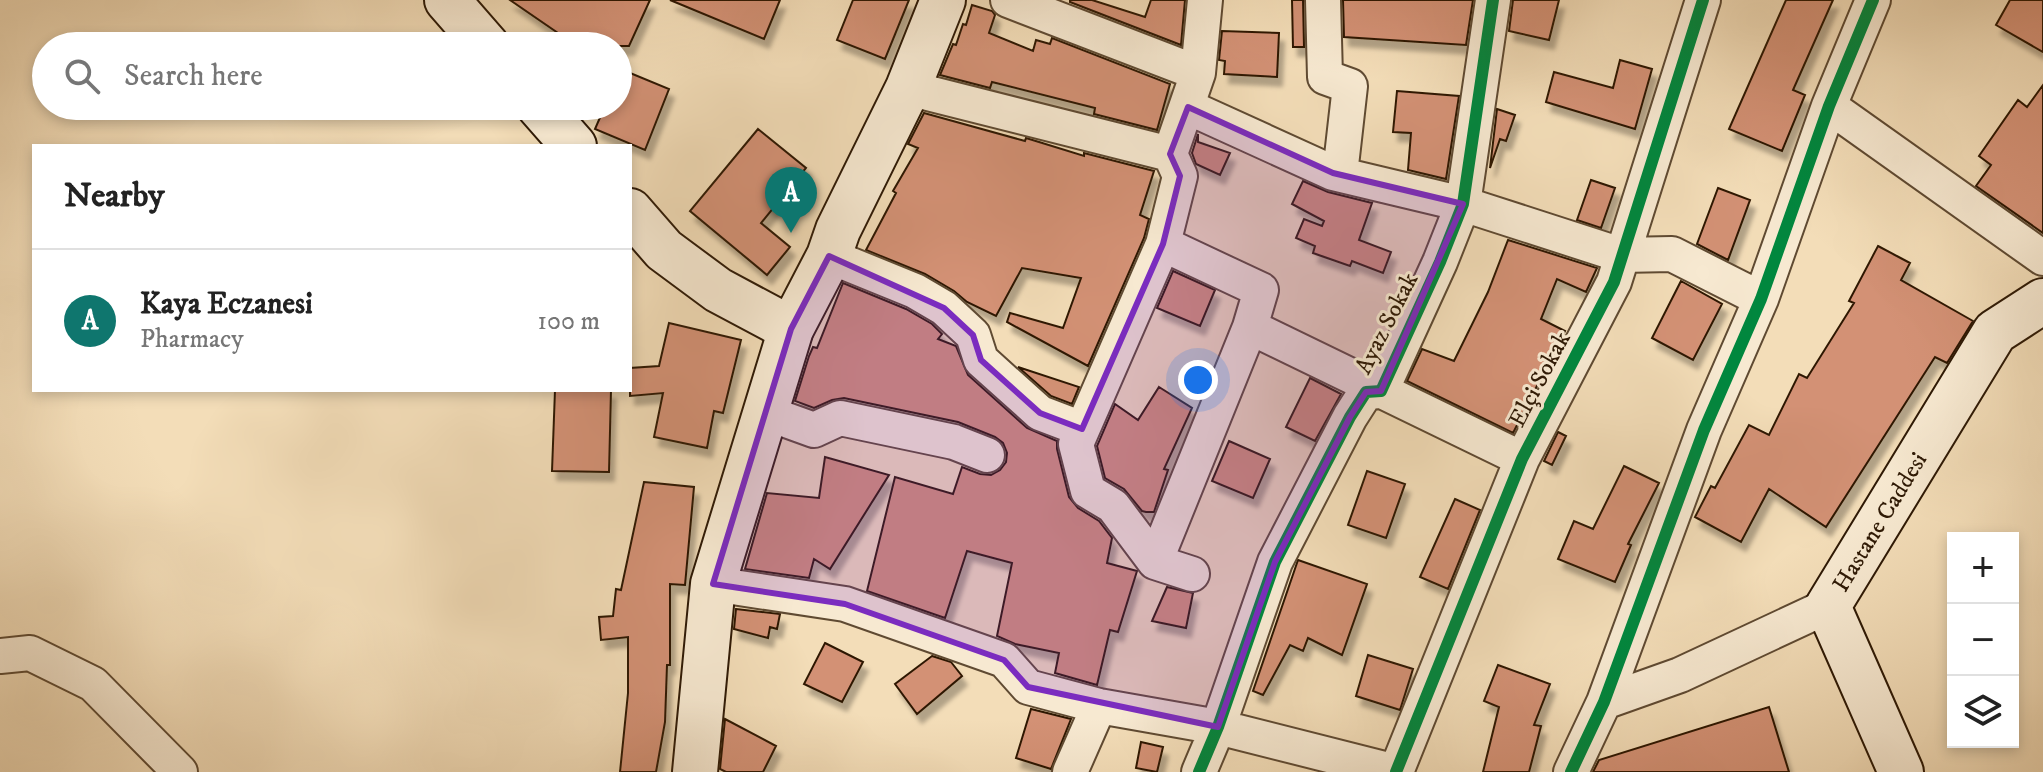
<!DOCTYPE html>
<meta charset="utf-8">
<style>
:root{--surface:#fff;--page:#f6f6f6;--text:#222;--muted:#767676;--line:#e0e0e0;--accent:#0f766e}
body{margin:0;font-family:"IM FELL DW Pica",serif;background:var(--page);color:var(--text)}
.controls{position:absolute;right:24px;bottom:24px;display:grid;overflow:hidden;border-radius:0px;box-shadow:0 4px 12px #0003}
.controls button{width:72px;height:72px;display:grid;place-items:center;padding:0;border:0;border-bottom:2px solid var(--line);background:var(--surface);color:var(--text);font:40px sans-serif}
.you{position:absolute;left:1198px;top:380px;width:28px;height:28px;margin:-20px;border:6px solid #fff;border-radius:50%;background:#1a73e8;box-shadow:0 0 0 12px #1a73e833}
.badge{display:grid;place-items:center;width:52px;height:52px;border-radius:50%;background:var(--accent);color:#fff;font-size:26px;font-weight:700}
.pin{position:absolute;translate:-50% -66px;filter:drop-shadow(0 2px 4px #0008)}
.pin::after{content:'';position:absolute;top:42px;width:28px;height:24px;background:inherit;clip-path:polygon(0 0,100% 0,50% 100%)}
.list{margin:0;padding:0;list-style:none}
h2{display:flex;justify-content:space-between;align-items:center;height:104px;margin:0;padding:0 32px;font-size:34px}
h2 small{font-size:26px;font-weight:400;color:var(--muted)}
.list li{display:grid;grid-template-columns:52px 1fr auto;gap:24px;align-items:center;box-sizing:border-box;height:144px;padding:0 32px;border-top:2px solid var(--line)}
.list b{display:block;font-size:30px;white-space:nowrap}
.list p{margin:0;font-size:26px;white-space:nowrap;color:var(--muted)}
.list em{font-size:26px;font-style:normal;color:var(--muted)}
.icon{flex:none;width:44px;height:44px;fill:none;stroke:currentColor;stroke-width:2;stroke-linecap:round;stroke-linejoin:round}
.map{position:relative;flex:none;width:2043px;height:772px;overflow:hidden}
.search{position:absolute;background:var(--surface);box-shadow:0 4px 12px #0003;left:32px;top:32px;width:600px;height:88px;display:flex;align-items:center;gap:20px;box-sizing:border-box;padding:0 28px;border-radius:44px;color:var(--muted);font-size:30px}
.panel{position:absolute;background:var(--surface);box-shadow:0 4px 12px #0003;left:32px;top:144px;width:600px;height:248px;border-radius:0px}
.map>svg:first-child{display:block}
.building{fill:#d39175;stroke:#2e1905;stroke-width:2;filter:url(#shadow)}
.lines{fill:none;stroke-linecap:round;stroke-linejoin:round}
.street-casing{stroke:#5f4a32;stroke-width:38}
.secondary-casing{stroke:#2e1905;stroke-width:48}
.street{stroke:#f7e9d1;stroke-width:34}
.secondary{stroke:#f7e9d1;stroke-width:44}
.cycleway-casing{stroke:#f7e9d1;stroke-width:17}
.cycleway{stroke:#00873e;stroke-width:12}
.marked{fill:#7b2cbf;fill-opacity:0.2;stroke:#7b2cbf;stroke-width:6;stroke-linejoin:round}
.labels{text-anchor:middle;stroke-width:6;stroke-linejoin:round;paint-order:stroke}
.street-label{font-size:24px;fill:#2e1905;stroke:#f7e9d1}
</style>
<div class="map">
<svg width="2043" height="772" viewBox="0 0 2043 772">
<defs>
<filter id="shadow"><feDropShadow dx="5" dy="9" stdDeviation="2" flood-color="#0004"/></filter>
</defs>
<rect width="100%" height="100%" fill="#f3ddb8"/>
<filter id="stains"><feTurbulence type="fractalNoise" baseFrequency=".0025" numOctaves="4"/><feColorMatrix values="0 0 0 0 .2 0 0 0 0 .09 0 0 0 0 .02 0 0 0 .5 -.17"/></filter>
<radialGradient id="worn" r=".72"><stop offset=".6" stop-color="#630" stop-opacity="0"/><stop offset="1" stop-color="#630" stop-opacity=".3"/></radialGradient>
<!-- building -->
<path class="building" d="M510 0H650L629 46H577Z
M670 0H780L764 39Z
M853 0H909L885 59 837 40Z
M1070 0H1092L1145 17 1151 0H1185L1181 45 1070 2Z
M1292 0H1303L1304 47H1293Z
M1343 0H1473L1466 45 1344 37Z
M1513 0H1559L1549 40 1509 31Z
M1786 0H1833L1793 90 1805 95 1782 151 1729 129Z
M2010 0H2043V52L1996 25Z
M972 5 992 11 995 15 989 33 1033 51 1036 40 1050 44 1052 38 1170 84 1157 130 1094 114 1095 108 992 82 990 88 940 75 953 44 956 45 963 24 966 25Z
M1222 31 1279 33 1277 77 1224 74 1225 61 1219 60Z
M1620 60 1652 69 1635 129 1546 102 1554 72 1613 88Z
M618 68 669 89 645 150 595 129 605 106H618Z
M2043 85V233L1976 186 1991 165 1979 156 2018 100 2027 107Z
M1397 91 1459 96 1446 179 1408 170 1411 133 1393 132Z
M1497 109 1515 115 1506 141 1500 139 1490 168Z
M924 113 1025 141 1026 138 1039 142 1084 156V153L1154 171 1140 215 1149 219 1144 238 1088 366 1007 322 1010 313 1063 328 1081 278 1022 268 996 316 967 302 954 291 925 274 866 250 896 193 893 191 918 148 908 144Z
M758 129 806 168 761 223 790 247 767 275 690 211Z
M1198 134V142L1230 153 1220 175 1196 164 1192 153Z
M1591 180 1615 188 1601 228 1577 220Z
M1303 181 1328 192 1372 203 1359 240 1391 252 1383 273 1352 261 1350 266 1313 253 1315 246 1296 238 1304 219 1322 226 1324 221 1292 204Z
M1718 188 1750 200 1728 260 1697 244Z
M1508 240 1597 268 1586 292 1557 279 1541 319 1565 331 1513 433 1407 381 1422 349 1454 361 1488 292Z
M1878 246 1910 263 1901 280 1973 321 1947 363 1935 357 1826 527 1769 489 1741 542 1695 517 1711 486 1715 488 1749 425 1769 435 1799 374 1807 378 1854 303 1849 301Z
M1173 271 1215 290 1200 326 1157 308Z
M1681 281 1722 304 1693 360 1652 338Z
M843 283 906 309 932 324 942 334 938 339 956 346 968 375 1027 428 1057 441V449L1069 497 1078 508 1099 521 1112 538 1107 563 1137 571 1118 632 1110 630 1097 685 1055 673 1059 653 1015 644 997 636 1012 563 967 551 945 618 867 591 895 477 953 494 962 467 980 474 991 475 1000 470 1006 462 1007 453 1003 443 995 437 958 422 844 398 832 400 814 408 795 401 809 356 813 347 817 348Z
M669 323 741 340 723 413 714 411 707 448 654 437 663 393 630 396V368L659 366Z
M1018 367 1079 387 1072 404 1051 396Z
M1310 378 1341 394 1315 441 1286 427Z
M1159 387 1192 408 1164 469 1168 470 1154 512H1146L1142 511 1124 489 1105 478 1097 446 1115 404 1138 420Z
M555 390H611L609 472 552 471Z
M1558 432 1566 436 1552 465 1544 461Z
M1229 441 1270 459 1253 498 1212 481Z
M825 457 889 475 830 569 814 559 809 578 745 569 767 493 819 498Z
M1624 466 1659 483 1628 544 1631 545 1615 582 1558 559 1574 521 1593 529Z
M1367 471 1405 484 1386 538 1348 525Z
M644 482 694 487 685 585 670 584V665H667L665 722 656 772H620L628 693V637L601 640 599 617 613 616 616 589 621 590Z
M1455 499 1480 510 1448 589 1420 577Z
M1298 560 1367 584 1342 655 1308 638 1303 651 1290 645 1263 695 1253 691Z
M1167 587 1193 593 1186 628 1152 621Z
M736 609 780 614 777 629 770 627 768 638 734 629Z
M825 643 863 662 842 702 804 684Z
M1368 655 1413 669 1400 710 1356 696Z
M932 656 951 662 962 676 917 714 895 684Z
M1498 665 1550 684 1534 725 1541 726 1529 772H1483L1499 707 1484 701Z
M1769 707 1789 772H1593L1599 760Z
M1031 709 1071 719 1051 769 1016 758Z
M725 719 776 746 763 772H726L720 769Z
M1141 742 1163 747 1157 772 1136 768Z"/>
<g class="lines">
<!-- street casing -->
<g class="street-casing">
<path id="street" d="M1008 0 1198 73
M1323 0 1325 77 1350 86 1340 174
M908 88 1170 154
M1829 106 2043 258
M1188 107 1333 173 1463 204 1621 255 1672 254 1761 299
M829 256 915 291 944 308 973 335 981 360 1040 413 1082 429
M1250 327 1522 459
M764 412 814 430 840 418 954 442 987 455
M1155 562 1250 327 1261 290 1163 244
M1192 574 1155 562 1113 506 1088 491 1076 444 1163 244 1180 176 1170 154 1198 73 1205 0
M713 584 845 604 1004 660 1028 687 1099 706 1218 727 1396 772
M0 656 30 653 93 684 180 772
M1604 702 1680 675 1828 606
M1070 772 1099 706
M1199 772 1218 727 1275 562 1350 417 1366 392 1381 391 1440 262 1463 204 1493 0
M1396 772 1522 459 1614 282 1703 0
M1571 772 1604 702 1704 430 1761 299 1829 106 1873 0"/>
</g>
<!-- secondary casing -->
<g class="secondary-casing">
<g id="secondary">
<path d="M447 0 487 46"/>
<path d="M539 106 574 146"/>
<path d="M630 211 664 250 718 290 791 329"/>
<path d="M695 772 713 584 791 329 829 256 838 230 908 88 943 0"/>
<path id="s1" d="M1901 772 1828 606 1995 332 2043 301"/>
</g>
</g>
<!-- street -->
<use href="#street" class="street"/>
<!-- secondary -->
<use href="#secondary" class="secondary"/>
<!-- cycleway casing -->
<g class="cycleway-casing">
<path id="cycleway" d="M1199 772 1218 727 1275 562 1350 417 1366 392 1381 391 1440 262 1463 204 1493 0
M1396 772 1522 459 1614 282 1703 0
M1571 772 1604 702 1704 430 1761 299 1829 106 1873 0"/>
</g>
<!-- cycleway -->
<use href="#cycleway" class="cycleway"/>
</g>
<!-- marked area -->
<path class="marked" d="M1188 107 1333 173 1463 204 1381 391 1366 392 1350 417 1275 562 1218 727 1028 687 1004 660 845 604 713 584 791 329 829 256 944 308 973 335 981 360 1040 413 1082 429 1163 244 1180 176 1170 154Z"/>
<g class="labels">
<!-- street labels -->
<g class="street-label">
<text transform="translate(1386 323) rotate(-63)" y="8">Ayaz Sokak</text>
<text transform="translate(1539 379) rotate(-62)" y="8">Elçi Sokak</text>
<text dy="8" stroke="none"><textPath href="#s1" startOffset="280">Hastane Caddesi</textPath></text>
</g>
</g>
<rect width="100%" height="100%" filter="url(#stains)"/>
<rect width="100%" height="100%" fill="url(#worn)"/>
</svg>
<div class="controls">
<button>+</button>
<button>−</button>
<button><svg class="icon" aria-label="layers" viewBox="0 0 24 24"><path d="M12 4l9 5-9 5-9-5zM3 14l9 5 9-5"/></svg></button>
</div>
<div class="you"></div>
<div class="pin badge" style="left:791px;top:233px">A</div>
<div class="search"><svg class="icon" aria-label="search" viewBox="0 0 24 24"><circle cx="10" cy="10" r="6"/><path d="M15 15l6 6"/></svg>Search here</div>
<section class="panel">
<h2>Nearby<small></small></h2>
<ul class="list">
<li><span class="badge">A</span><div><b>Kaya Eczanesi</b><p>Pharmacy</p></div><em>100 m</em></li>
</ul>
</section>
</div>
